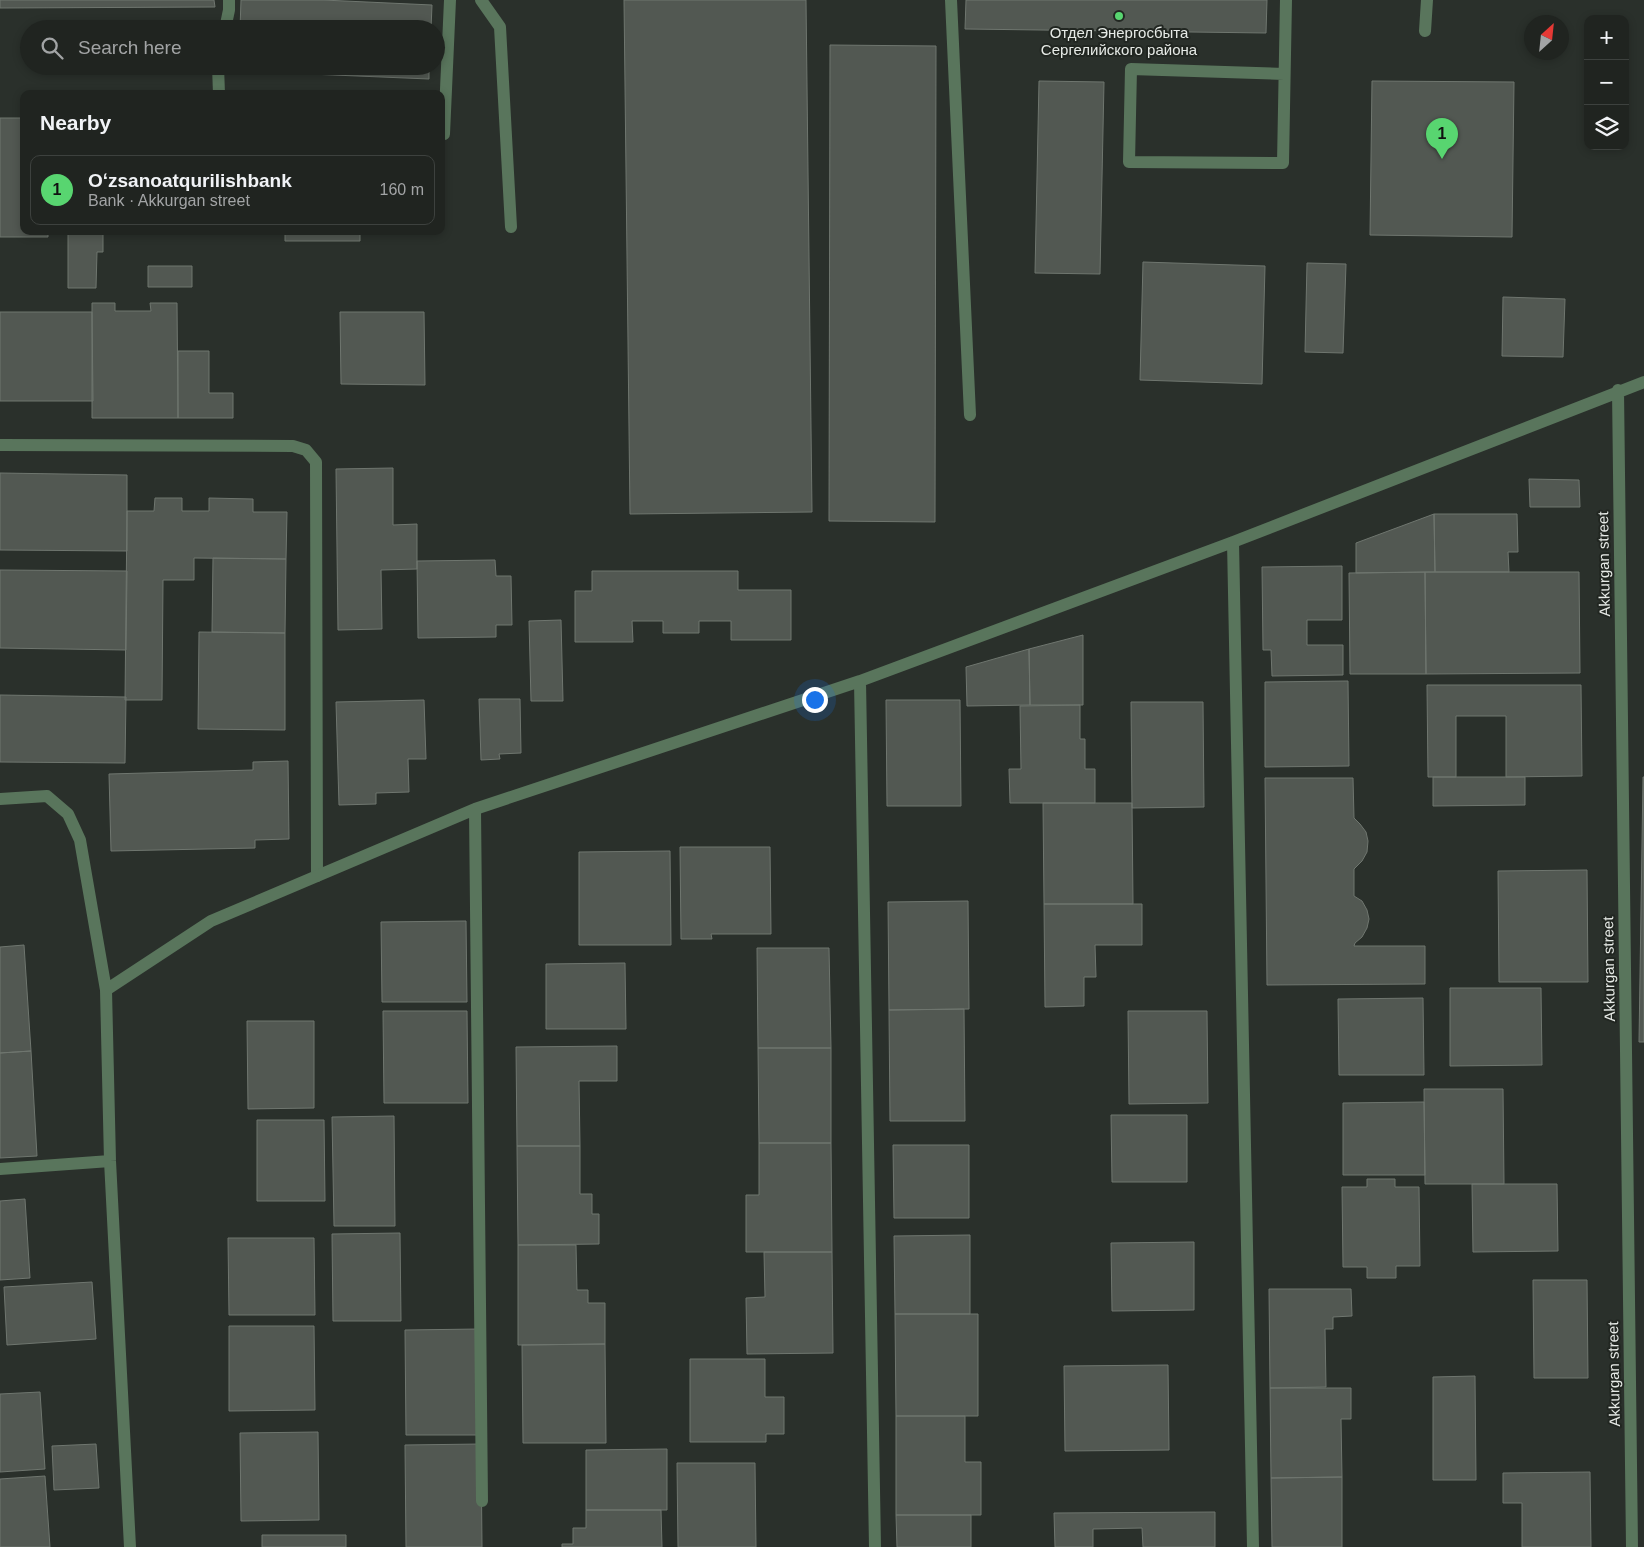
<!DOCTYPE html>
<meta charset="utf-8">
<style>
:root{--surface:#202420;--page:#282c29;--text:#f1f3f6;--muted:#a2a4a5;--line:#3d413e;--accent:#58d570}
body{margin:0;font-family:Arial,sans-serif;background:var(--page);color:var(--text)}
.controls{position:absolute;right:15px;top:15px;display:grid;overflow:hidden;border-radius:10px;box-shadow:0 2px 8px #0003}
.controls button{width:45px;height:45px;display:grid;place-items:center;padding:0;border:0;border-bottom:1px solid var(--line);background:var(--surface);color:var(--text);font:25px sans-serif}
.compass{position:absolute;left:1524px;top:15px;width:45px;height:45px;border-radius:50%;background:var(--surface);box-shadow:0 2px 8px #0003;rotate:27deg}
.you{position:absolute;left:814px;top:699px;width:18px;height:18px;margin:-12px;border:4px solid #fff;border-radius:50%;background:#1a73e8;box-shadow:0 0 0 8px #1a73e833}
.badge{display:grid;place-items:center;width:32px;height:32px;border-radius:50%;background:var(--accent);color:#111;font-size:16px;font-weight:700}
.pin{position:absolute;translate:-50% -41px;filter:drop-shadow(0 1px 2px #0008)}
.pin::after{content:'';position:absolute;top:26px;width:18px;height:15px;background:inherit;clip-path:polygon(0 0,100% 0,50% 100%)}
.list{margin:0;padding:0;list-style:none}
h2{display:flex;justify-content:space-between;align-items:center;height:65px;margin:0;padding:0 20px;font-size:21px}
h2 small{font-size:16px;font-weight:400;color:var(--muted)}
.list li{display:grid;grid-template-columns:32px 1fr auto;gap:15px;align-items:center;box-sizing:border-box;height:70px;margin:0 10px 10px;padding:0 10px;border:1px solid var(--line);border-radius:10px}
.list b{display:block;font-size:19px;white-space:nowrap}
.list p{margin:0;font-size:16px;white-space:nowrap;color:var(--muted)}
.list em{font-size:16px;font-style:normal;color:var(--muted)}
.icon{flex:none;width:28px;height:28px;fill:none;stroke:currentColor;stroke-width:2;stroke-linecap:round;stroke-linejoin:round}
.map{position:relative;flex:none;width:1644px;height:1547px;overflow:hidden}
.search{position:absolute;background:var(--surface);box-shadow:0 2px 8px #0003;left:20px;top:20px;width:425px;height:55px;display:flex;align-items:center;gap:12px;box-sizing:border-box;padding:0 18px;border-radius:28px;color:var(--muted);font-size:19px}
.panel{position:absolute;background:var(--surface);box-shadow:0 2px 8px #0003;left:20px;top:90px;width:425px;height:145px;border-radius:10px}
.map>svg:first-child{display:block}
.building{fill:#525852;stroke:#6f766f}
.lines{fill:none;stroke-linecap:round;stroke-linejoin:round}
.service{stroke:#59755c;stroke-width:12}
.minor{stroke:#59755c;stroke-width:12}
.poi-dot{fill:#58d570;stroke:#212621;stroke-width:2}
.labels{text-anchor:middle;stroke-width:4;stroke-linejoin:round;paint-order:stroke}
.poi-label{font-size:15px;fill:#e6eae6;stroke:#212621}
.street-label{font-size:15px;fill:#e6eae6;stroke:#212621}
</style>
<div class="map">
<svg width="1644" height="1547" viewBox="0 0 1644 1547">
<rect width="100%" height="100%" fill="#2a302b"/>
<!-- building -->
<path class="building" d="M0 0H214L215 7 0 8Z
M241 0H323L432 5 431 29H240Z
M624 0H806L812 512 630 514Z
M966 0H1267L1266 33 965 29Z
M830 45 936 46 935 522 829 521Z
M238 66H429V79L238 71Z
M1039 81 1104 82 1100 274 1035 273Z
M1372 81 1514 82 1512 237 1370 235Z
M0 118H24V231H48V237H0Z
M68 231H103V252H97L96 288H68Z
M285 231H360V241H285Z
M1143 262 1265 266 1262 384 1140 380Z
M1307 263 1346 264 1343 353 1305 352Z
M148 266H192V287H148Z
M1503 297 1565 299 1563 357 1502 356Z
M92 303H115V311H151L150 303H177L178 418H92Z
M0 312H92L93 401H0Z
M340 312H424L425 385 341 384Z
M178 351H209V393H233V418H178Z
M393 468V525L417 524V569L381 570 382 629 338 630 336 469Z
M0 473 127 475V551L0 550Z
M1529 479 1579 480 1580 507H1530Z
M155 498H182V511H209V498L253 499V512H287L286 559 194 558V580H163L162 700H125L127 511H154Z
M1434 514H1517L1518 552H1508L1509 572H1435Z
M1434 514 1435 572 1356 573V543Z
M213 558 286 559 285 633 212 632Z
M495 560 496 576H511L512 625H496V637L418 638 417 561Z
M1342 566V620H1307V645H1343V675L1272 676 1271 650H1263L1262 567Z
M0 570 127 571 126 650 0 648Z
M592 571H738V590H791V640H731V621H699V633H663V621H632L633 642H575V591H592Z
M1425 572H1579L1580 673 1426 674Z
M1425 572 1426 674H1350L1349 573Z
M561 620 563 701H531L529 621Z
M199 632 285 633V730L198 729Z
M1083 635V705H1030L1029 649Z
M1029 649 1030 705 967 706 966 667Z
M1348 681 1349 766 1265 767V682Z
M1427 685H1581L1582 776 1506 777V716H1456V777H1428Z
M0 695 126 697 125 763 0 762Z
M479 699H520L521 753 499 754 500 759 481 760Z
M424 700 426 759H408L409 792 376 793V804L339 805 336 702Z
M886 700H960L961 806H887Z
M1131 702H1203L1204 807 1132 808Z
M1080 705V739H1085V769H1095V803H1010L1009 769H1021L1020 706Z
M288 761 289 839 255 840V848L111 851 109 774 253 770V762Z
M1433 777H1525V805L1433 806Z
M1643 777H1644V1042H1639Z
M1265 778H1353L1354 818 1360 824 1366 832 1368 841 1367 852 1362 861 1354 869V896L1362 901 1367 910 1369 919 1367 928 1362 937 1355 943 1354 946H1425V984L1267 985Z
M1043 803H1132L1133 904H1044Z
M680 847H770L771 934H711L712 939H681Z
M670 851 671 945H579V852Z
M1587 870 1588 982H1499L1498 871Z
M968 901 969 1009 889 1010 888 902Z
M1044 904H1142V945H1095L1096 977H1084V1006L1045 1007Z
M466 921 467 1002H382L381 922Z
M24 945 31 1051 0 1053V947Z
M757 948H829L831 1048H758Z
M625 963 626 1029H546V964Z
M1450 988H1541L1542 1065 1450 1066Z
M1423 998 1424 1075H1339L1338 999Z
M964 1009 965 1121H890L889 1010Z
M383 1011H467L468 1103H384Z
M1128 1011H1207L1208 1103 1129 1104Z
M247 1021H314V1108L248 1109Z
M617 1046V1081H579L580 1146H517L516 1047Z
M758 1048H831V1143H759Z
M31 1051 37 1156 0 1158V1053Z
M1424 1089H1503L1504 1184H1425Z
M1424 1102 1425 1175H1343V1103Z
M1111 1115H1187V1182H1112Z
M394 1116 395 1226H334L332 1117Z
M257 1120H324L325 1201H257Z
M759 1143H831L832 1252H746V1195H759Z
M893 1145H969V1218H894Z
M517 1146H580V1194H592V1214H599V1244L518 1245Z
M1367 1179H1395V1187H1419L1420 1266H1396V1278H1367V1267H1343L1342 1187H1367Z
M1472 1184H1557L1558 1251 1473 1252Z
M25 1199 30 1278 0 1280V1201Z
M400 1233 401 1321H333L332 1234Z
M970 1235V1314H895L894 1236Z
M228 1238H314L315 1315H229Z
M1194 1242V1310L1112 1311 1111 1243Z
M518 1245H576L577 1290H588V1303H605V1344L518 1345Z
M764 1252H832L833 1353 747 1354 746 1298 765 1297Z
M1533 1280H1587L1588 1378H1534Z
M92 1282 96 1339 7 1345 4 1287Z
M1269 1289H1351L1352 1316 1333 1317V1329H1325L1326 1387 1270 1388Z
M895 1314H978V1416H896Z
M229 1326H314L315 1410 229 1411Z
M479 1329 480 1435H406L405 1330Z
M605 1344 606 1443H523L522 1345Z
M690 1359H765V1397H784V1434H766V1442H690Z
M1168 1365 1169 1450 1065 1451 1064 1366Z
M1475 1376 1476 1480H1433V1377Z
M1270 1388H1351V1419H1341L1342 1477 1271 1478Z
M40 1392 45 1469 0 1472V1394Z
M896 1416H965V1462H981V1515H896Z
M318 1432 319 1520 241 1521 240 1433Z
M96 1444 99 1488 54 1490 52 1446Z
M481 1444 482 1547H406L405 1445Z
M667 1449V1510H586V1450Z
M677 1463H755L756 1547H678Z
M1590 1472 1591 1547H1522V1503H1503V1473Z
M45 1476 50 1547H0V1479Z
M1342 1477V1547H1272L1271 1478Z
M586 1510H661L662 1547H562V1544H573V1528H586Z
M1215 1512V1547H1143L1142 1528 1093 1529V1547H1055L1054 1513Z
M896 1515H971V1547H897Z
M262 1535H346V1547H262Z"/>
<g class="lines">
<!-- service -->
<path class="service" d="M481 0 500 27 511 227
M951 0 970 415
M225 29 229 10V0
M1425 31 1427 0
M218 66 219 94
M1284 74 1131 69 1129 162 1283 163 1286 0
M444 134 450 0
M0 445 293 446 306 450 316 462 317 876"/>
<!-- minor -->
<path class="minor" d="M1618 390 1632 1547
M1233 542 1253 1547
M860 681 875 1547
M0 799 47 796 68 814 80 840 106 990
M475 809 482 1501
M0 1169 110 1161
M130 1547 110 1161 106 990 211 921 475 809 860 681 1233 542 1644 382"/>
</g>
<!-- markers -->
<circle class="poi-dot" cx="1119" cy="16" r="5"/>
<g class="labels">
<!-- poi labels -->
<g class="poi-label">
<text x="1119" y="38">Отдел Энергосбыта<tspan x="1119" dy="17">Сергелийского района</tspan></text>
</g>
<!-- street labels -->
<g class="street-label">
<text transform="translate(1604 564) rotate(-91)" y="5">Akkurgan street</text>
<text transform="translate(1609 969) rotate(-91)" y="5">Akkurgan street</text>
<text transform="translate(1614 1374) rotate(-91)" y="5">Akkurgan street</text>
</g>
</g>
</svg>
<div class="controls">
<button>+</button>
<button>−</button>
<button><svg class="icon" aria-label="layers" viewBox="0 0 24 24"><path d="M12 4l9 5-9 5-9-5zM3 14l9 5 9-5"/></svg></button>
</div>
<svg class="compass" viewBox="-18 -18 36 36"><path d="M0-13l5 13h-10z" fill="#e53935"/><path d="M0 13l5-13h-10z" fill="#a2a4a5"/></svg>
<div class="you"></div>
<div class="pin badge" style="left:1442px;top:159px">1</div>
<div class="search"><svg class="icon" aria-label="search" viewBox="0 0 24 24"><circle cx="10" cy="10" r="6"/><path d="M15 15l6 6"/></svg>Search here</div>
<section class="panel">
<h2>Nearby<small></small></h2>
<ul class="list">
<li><span class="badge">1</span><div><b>Oʻzsanoatqurilishbank</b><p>Bank · Akkurgan street</p></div><em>160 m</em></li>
</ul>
</section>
</div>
